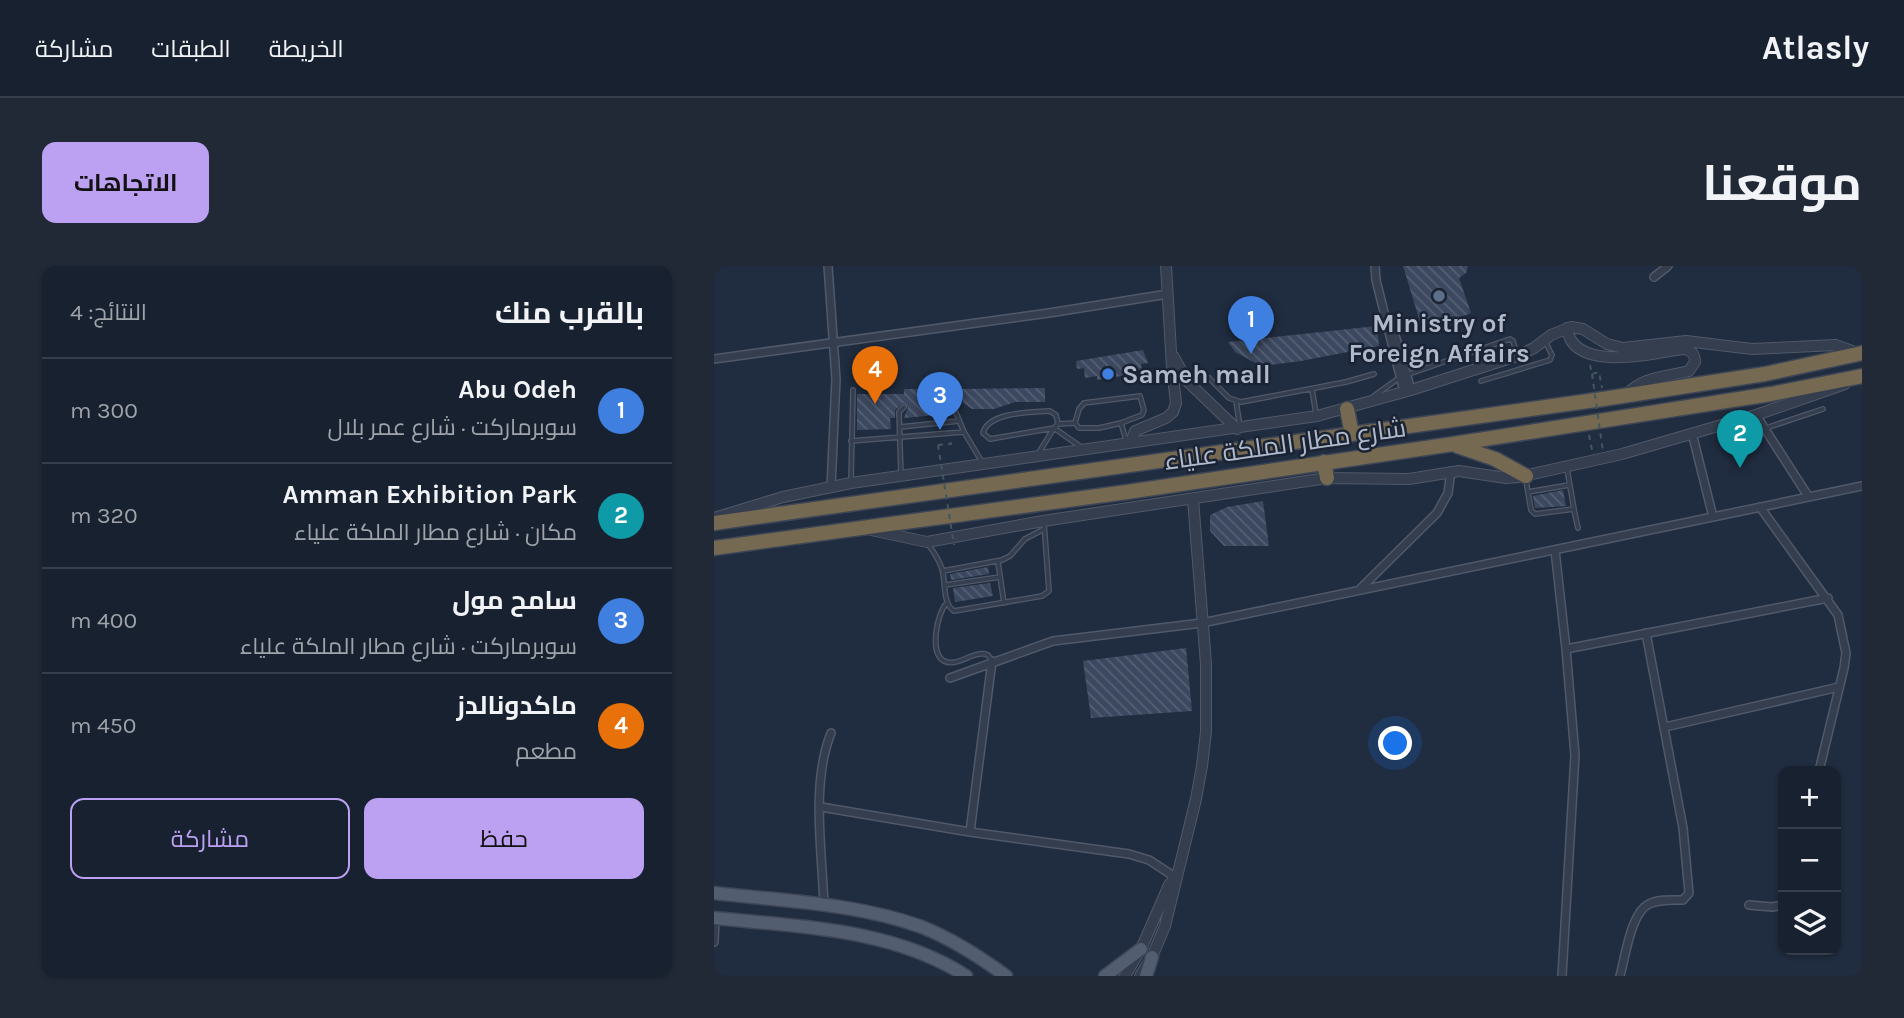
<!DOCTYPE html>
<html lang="ar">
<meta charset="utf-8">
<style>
:root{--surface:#18212f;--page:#212937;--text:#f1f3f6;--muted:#9fa3aa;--line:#363e4b;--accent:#bca0f2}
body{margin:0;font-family:Karla,Cairo,sans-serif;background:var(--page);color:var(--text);direction:rtl}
.controls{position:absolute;right:21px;bottom:21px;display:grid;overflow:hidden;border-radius:14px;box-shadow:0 2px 5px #0004}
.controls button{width:63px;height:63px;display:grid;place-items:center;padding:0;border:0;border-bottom:2px solid var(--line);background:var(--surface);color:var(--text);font:35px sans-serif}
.you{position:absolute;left:682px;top:478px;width:24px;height:24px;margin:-18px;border:5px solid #fff;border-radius:50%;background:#1a73e8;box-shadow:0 0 0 10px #1a73e833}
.badge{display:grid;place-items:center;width:46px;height:46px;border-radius:50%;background:var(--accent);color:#fff;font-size:23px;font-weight:700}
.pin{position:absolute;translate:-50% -58px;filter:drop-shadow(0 2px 4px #0008)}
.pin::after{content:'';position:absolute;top:37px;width:24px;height:21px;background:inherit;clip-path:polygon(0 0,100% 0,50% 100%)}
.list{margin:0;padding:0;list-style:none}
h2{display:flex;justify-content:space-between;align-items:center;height:91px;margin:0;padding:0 28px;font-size:30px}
h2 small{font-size:23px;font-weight:400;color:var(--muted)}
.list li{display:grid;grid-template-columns:46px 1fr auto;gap:21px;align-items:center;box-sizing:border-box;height:105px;padding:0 28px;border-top:2px solid var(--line)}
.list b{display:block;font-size:26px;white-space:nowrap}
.list p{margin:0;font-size:23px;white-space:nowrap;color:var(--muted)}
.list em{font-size:23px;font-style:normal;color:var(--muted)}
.actions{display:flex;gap:14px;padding:21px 28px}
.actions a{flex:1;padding:16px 0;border:2px solid var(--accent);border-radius:14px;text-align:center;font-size:24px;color:var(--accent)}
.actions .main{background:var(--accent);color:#111}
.icon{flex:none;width:38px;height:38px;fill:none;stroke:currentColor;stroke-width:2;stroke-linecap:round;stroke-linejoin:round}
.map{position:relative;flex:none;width:1148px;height:710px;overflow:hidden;direction:ltr;border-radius:14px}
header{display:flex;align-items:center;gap:42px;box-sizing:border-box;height:98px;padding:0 35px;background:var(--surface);border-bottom:2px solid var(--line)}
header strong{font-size:33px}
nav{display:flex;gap:38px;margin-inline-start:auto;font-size:24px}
.intro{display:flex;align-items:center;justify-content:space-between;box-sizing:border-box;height:168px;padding:0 42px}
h1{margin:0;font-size:49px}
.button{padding:18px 32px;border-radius:14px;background:var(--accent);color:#111;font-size:24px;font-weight:700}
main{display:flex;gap:42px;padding:0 42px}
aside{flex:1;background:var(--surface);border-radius:14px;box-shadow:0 2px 5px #0004}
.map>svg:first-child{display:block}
.building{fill:url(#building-back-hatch)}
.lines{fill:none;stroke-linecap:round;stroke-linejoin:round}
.service-casing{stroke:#505969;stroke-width:6}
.minor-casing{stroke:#505969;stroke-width:10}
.tertiary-casing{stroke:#505969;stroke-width:12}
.primary-casing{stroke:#3e4757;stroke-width:15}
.motorway-casing{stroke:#3d4656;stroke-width:17}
.path{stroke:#40585d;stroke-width:2;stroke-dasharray:5 5;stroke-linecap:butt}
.service{stroke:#353e4e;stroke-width:3.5}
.minor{stroke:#353e4e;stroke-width:7}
.tertiary{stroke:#353e4e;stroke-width:10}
.primary{stroke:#525d6f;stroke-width:12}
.motorway{stroke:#756951;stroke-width:14}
.path-bridge{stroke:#40585d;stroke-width:2;stroke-dasharray:5 5;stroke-linecap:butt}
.service-dot{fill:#5c6f8a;stroke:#1a2333;stroke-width:2.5}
.shop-dot{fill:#3f7fe0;stroke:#1a2333;stroke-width:2.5}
.labels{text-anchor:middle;stroke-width:5;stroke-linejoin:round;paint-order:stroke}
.poi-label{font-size:26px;font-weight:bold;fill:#b0b9ca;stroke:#1a2333}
.street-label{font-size:26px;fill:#b0b9ca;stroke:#1a2333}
</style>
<header>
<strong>Atlasly</strong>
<nav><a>الخريطة</a><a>الطبقات</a><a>مشاركة</a></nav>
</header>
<div class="intro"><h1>موقعنا</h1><a class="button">الاتجاهات</a></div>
<main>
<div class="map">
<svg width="1148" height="710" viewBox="0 0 1148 710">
<defs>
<pattern id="building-back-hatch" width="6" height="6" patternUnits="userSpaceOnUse" patternTransform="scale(1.75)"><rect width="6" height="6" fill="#3c485f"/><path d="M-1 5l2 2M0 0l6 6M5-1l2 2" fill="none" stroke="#566075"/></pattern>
</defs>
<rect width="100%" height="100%" fill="#202c3f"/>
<!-- building -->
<path class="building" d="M689 0H754L752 7 745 12 757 47 709 66Z
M663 60 665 80 587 95 547 100 521 86 514 76Z
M429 84 434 97 427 98 428 104 414 106V109L383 114V110L371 112 370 102 363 103 362 95Z
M331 122V136H301L280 143H258L249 137 248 123Z
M190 123H233V133L229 137 233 143V148L190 152 194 141 190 137 181 144V152H176L177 163 143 164V128H190Z
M849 224 852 240 821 242 819 230Z
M549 235 555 280H510L496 265V249L513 241Z
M274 301 275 308 237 314 236 308Z
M276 317 279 330 241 336 239 322Z
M472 382 478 445 377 452 369 395Z"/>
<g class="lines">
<!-- service casing -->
<g class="service-casing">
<path id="service" d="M692 109 796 73 799 75 803 89
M495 112 515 132 527 136 632 116 660 108
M767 115 836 94 838 89 831 75
M598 123 602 148
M660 130 685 112
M522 135 526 161
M233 137 240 142 250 166 268 196
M361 157 365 162H385L407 157 412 174
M186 161 245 155
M1052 162 1109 143
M137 175 250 166
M367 181 340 162 276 173 269 167C274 146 318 146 336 145L342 149 344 158 361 157 365 143 370 137 426 130 430 144 428 149 407 157
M324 188 340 162 344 158
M187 210 185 146 190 141
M137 215 139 124
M812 215 817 244 821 248 860 243 853 203
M814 226 855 219
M860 244 864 262
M214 278C220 286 225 294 228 303 232 316 228 337 240 345L328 330 335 325 330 257
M284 296 290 337
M229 305 288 294 296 290 311 273 330 263
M231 319 286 311
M233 337C223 346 215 387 230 395 244 402 260 383 274 389L278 395"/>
</g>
<!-- minor casing -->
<g class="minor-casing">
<path id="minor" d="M114 0 122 113 117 221
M661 0 662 14 690 126
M940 11 954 0
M676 52 697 124
M0 93 335 47 454 28
M1042 149 1094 230
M978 167 999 251
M1046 241 1124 349 1132 387 1130 402 1105 505
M841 284 852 383 861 489 848 710
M647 322 723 247 734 227 737 205
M852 383 1114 332
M236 412 339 375 488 357 1148 220
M951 461 1125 421
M107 541 256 566 415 588 435 594 461 611
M256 566 278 395
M110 639C108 585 97 517 117 467
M1035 639 1058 641 1069 639
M0 676 1 652
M906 710C911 692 917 646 935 638 945 633 958 634 969 634L975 627 969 562 932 367"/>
</g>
<!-- tertiary casing -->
<g class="tertiary-casing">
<path id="tertiary" d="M853 62C858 107 939 88 968 83 977 83 981 88 981 96L975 105C952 111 928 110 911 130
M460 91 473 115 523 163
M417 176 421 165 452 152 459 146 462 137 458 102 452 0
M0 252 69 231 137 217 603 150 697 124 803 90 820 82 837 69 857 61 869 63 893 78 909 82 972 75 1038 83 1122 79 1146 88
M157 264 213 276 329 255 613 212 695 213 745 205 792 212 805 211 908 188 1042 149 1131 118
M411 710 427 683 455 619 461 611
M426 710 438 691 451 660 482 533 488 500 492 466V398L479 233"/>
</g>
<!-- primary casing -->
<g class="primary-casing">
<path id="primary" d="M0 627C69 635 142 637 208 661 238 673 266 691 292 710
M0 652C85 661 178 662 252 710
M391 710 427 683
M432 710 438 691"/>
</g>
<!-- motorway casing -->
<g class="motorway-casing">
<path id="motorway" d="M633 143 638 168
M743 180 781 193 812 210
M610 196 613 212
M0 257 889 133 1051 108 1148 87
M0 282 413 226 739 178 1057 128 1148 110"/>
</g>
<!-- path -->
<path class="path" d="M876 99 878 108 885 106 888 122
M875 169 878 184
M224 179 237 178 236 175"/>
<!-- service -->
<use href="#service" class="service"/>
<!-- minor -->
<use href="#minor" class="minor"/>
<!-- tertiary -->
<use href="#tertiary" class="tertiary"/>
<!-- primary -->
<use href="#primary" class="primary"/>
<!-- motorway -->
<use href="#motorway" class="motorway"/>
<!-- path-bridge -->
<path class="path-bridge" d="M878 108 889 186
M224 179 240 279"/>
</g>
<!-- markers -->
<circle class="service-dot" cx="725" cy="30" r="7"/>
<circle class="shop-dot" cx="394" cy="108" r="7"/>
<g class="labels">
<!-- poi labels -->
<g class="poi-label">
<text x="725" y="66">Ministry of<tspan x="725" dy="30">Foreign Affairs</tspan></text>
<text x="408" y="117" text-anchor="start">Sameh mall</text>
</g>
<!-- street labels -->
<g class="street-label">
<text transform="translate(571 178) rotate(-8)" y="9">شارع مطار الملكة علياء</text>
</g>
</g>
</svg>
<div class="controls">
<button>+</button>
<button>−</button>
<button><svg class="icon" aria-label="layers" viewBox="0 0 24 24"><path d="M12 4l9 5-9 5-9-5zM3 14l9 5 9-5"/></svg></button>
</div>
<div class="you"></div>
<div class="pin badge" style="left:537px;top:88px;background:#3f7fe0">1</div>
<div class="pin badge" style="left:1026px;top:202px;background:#0f9aa8">2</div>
<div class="pin badge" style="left:226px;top:164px;background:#3f7fe0">3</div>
<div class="pin badge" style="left:161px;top:138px;background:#e8710a">4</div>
</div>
<aside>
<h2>بالقرب منك<small>النتائج: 4</small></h2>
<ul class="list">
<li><span class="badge" style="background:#3f7fe0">1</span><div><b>Abu Odeh</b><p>سوبرماركت · شارع عمر بلال</p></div><em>300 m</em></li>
<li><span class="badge" style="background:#0f9aa8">2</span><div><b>Amman Exhibition Park</b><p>مكان · شارع مطار الملكة علياء</p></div><em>320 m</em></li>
<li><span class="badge" style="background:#3f7fe0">3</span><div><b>سامح مول</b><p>سوبرماركت · شارع مطار الملكة علياء</p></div><em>400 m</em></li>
<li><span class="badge" style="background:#e8710a">4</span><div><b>ماكدونالدز</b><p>مطعم</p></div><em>450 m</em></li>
</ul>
<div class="actions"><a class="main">حفظ</a><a>مشاركة</a></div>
</aside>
</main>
